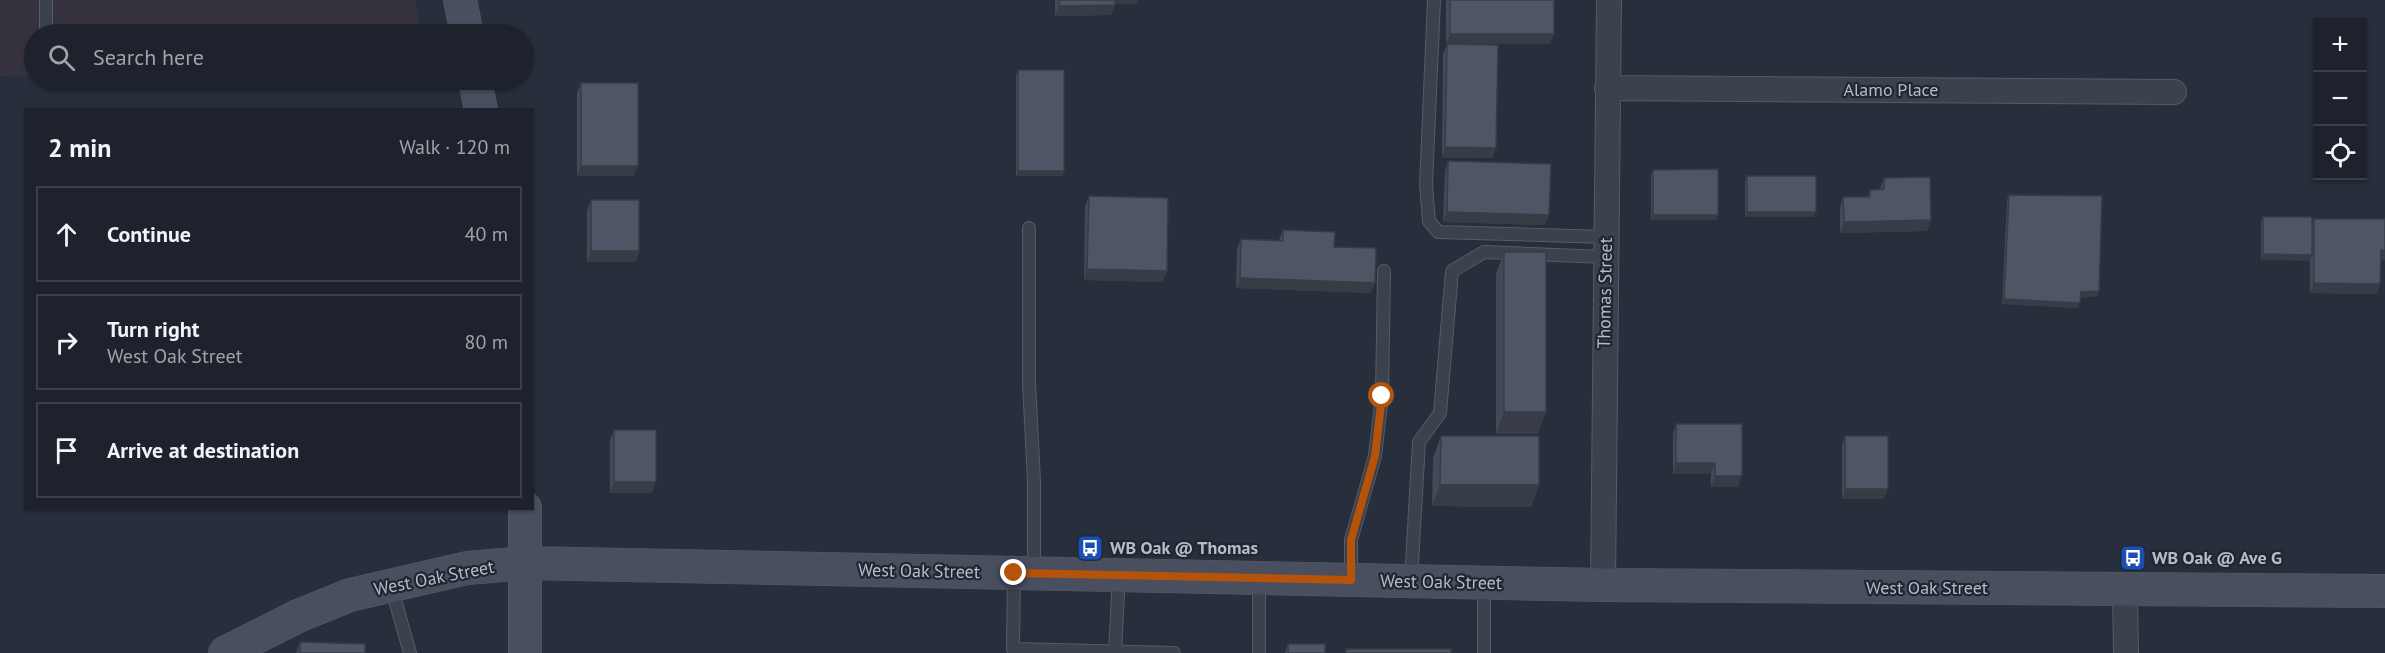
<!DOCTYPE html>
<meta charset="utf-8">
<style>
:root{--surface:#1d222d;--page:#2a2f39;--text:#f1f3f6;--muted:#a0a4aa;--line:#3b3f49}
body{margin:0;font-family:"PT Sans",sans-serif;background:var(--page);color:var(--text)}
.controls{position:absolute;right:18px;top:18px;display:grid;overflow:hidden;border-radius:0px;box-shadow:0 2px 4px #0004}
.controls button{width:54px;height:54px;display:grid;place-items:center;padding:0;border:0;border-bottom:2px solid var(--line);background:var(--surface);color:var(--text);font:30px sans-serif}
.stop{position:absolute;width:18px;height:18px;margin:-14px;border:4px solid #b45309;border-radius:50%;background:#fff}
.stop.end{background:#b45309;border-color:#fff;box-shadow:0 2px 6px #0008}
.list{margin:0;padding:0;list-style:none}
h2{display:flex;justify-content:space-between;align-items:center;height:78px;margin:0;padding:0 24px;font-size:26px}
h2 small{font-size:20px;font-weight:400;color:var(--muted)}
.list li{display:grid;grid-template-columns:39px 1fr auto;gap:18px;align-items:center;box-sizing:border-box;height:96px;margin:0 12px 12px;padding:0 12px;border:2px solid var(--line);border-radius:0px}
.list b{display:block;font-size:22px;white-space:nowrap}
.list p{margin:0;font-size:20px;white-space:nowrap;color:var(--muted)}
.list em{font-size:20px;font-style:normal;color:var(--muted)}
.icon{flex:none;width:33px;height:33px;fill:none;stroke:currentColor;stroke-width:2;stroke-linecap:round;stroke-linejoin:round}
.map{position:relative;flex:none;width:2385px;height:653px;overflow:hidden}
.search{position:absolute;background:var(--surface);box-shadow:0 2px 4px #0004;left:24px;top:24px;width:510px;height:66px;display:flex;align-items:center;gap:15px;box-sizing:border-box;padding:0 21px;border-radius:33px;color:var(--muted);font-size:22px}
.panel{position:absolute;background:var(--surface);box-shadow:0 2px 4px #0004;left:24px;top:108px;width:510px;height:402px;border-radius:0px}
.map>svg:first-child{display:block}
.medical{fill:#35323e}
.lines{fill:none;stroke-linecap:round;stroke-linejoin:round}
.lane-casing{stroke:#565c67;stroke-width:14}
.street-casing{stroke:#565c67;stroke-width:26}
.secondary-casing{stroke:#565c67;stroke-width:34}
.lane{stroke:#3b414d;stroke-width:12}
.street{stroke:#3b414d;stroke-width:24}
.secondary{stroke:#494f5f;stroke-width:33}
.wall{fill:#434a57}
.shaded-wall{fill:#373c47}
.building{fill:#4e5665;stroke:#373c47;stroke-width:1.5}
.route{stroke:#b45309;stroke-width:8}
.labels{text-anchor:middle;stroke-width:4.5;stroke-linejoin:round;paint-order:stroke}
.street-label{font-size:18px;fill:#b7bcc7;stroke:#202632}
.poi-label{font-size:18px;font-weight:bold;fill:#b7bcc7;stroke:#202632;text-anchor:start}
</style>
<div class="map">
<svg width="2385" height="653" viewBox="0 0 2385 653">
<rect width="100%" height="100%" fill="#272e3c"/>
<!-- medical -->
<path class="medical" d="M0 0H415L421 34H34V77L0 76Z
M107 80H429L431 90Z"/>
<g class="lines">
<!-- lane casing -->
<g class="lane-casing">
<path id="lane" d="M46 0V34
M1434 0 1426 185 1429 221 1438 232 1606 237
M1029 228V382L1034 482V572
M1014 574 1013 649 1174 653
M1351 579V540L1375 456 1382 396 1384 271
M1411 580 1419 442 1440 413 1452 271 1484 252 1605 257
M1484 585V653
M391 586 410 653
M1115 652 1119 575
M1259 653V579"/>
</g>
<!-- street casing -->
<g class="street-casing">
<path id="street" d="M1607 88 2174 92
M1603 585 1609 0
M2125 589 2126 653"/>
</g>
<!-- secondary casing -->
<g class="secondary-casing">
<path id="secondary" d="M460 0 467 34
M475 80 481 110
M525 508V653
M225 653 298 616 350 595 467 568 526 563 1603 585 2385 591"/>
</g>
<!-- lane -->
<use href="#lane" class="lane"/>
<!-- street -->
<use href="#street" class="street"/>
<!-- secondary -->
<use href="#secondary" class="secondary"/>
</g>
<!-- wall -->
<path class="wall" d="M1055 0H1138L1137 4H1115L1111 15 1055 16Z
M1446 0H1554L1550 44H1446Z
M1447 44 1493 158H1442L1443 55Z
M1018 70 1063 176H1016V75Z
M581 83 634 176H577V93Z
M1448 161 1545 225 1443 222 1445 171Z
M1653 170 1716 220H1651V175Z
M1747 176 1814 217H1745V181Z
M1884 178 1931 220 1927 231 1840 233V208L1843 197H1868L1870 190 1880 189Z
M2009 195 2099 291 2097 296 2081 298 2078 308 2002 304 2007 200Z
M1089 196 1163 282 1084 280 1085 207Z
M591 200 636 262H587V211Z
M2263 217 2312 224 2314 219 2385 260H2381L2377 294 2310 293V260H2261V222Z
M1283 230 1334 247 1371 293 1236 288 1237 249 1241 239 1279 240Z
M1504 252 1538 434H1496V274Z
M1676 424 1738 487H1711V474H1673V434Z
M614 430 652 493H610V440Z
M1441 436 1539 485 1531 507 1432 506 1433 458Z
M1845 436 1884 499H1842V446Z
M300 642 365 653H296Z
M1288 644 1325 653H1285Z"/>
<!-- shaded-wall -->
<path class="shaded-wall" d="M1113 0H1138L1137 4H1111Z
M1115 5 1111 15 1055 16 1059 6Z
M1450 34H1554L1550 44H1446Z
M1445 147 1496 148 1493 158H1442Z
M581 166H638L634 176H577Z
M1018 171H1064L1063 176H1016Z
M1447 212 1549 215 1545 225 1443 222Z
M1747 212H1816L1814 217H1745Z
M1653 215H1718L1716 220H1651Z
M1931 220 1927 231 1840 233 1844 222Z
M2381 250H2385V260H2377Z
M591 251H639L636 262H587Z
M2263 254 2312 255 2310 261 2261 260Z
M1087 269 1167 271 1163 282 1084 280Z
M1240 278 1375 283 1371 293 1236 288Z
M2314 283 2380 284 2377 294 2310 293Z
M2099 291 2097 296 2079 298 2081 292Z
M2004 299 2080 303 2078 308 2002 304Z
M1504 412H1546L1538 434H1496Z
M1676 463H1715L1711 474H1673Z
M1715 476H1742L1738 487H1711Z
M614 482H656L652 493H610Z
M1440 485H1539L1531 507 1432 506Z
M1845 489H1888L1884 499H1842Z"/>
<!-- building -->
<path class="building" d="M1059 0H1115V5L1059 6Z
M1450 0H1554V34H1450Z
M1447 44 1498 45 1496 148 1445 147Z
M1018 70H1064V171H1018Z
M581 83H638V166H581Z
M1448 161 1551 164 1549 215 1447 212Z
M1718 169V215H1653V170Z
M1747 176H1816V212H1747Z
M1930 177 1931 220 1844 222 1843 197H1870V190L1884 189V178Z
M2009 195 2102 196 2099 291 2081 292 2080 303 2004 299Z
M1089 196 1168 198 1167 271 1087 269Z
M591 200H639V251H591Z
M2263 217H2312V255L2263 254Z
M2314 219H2385V250H2381L2380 284 2314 283Z
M1283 230 1335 232 1334 247 1376 248 1375 283 1240 278 1241 239 1283 241Z
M1504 252H1546V412H1504Z
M1676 424H1742V476H1715V463H1676Z
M614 430H656V482H614Z
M1441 436H1539V485H1440Z
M1845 436H1888V489H1845Z
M300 642 365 644V653H300Z
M1288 644H1325V653H1288Z
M1346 649H1451V653H1346Z"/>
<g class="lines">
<!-- route -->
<path class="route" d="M1014 573 1351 580V540L1375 456 1382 396"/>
</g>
<!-- icons -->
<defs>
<g id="bus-square" transform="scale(1.35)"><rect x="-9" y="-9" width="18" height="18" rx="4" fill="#1a4fb4" stroke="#202632"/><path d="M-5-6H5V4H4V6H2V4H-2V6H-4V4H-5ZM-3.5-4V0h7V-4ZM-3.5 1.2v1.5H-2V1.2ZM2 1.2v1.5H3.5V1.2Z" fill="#fff"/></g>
</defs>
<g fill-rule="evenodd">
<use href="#bus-square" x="1090" y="548"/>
<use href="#bus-square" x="2133" y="558"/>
</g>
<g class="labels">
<!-- street labels -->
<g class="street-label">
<text x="1891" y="96">Alamo Place</text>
<text transform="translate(1605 293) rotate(-89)" y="6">Thomas Street</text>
<text transform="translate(919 571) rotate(1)" y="6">West Oak Street</text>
<text transform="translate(434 578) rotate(-11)" y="6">West Oak Street</text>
<text transform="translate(1441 582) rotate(1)" y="6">West Oak Street</text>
<text x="1927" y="594">West Oak Street</text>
</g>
<!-- poi labels -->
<g class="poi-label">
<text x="1110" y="554">WB Oak @ Thomas</text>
<text x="2152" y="564">WB Oak @ Ave G</text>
</g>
</g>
</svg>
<div class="controls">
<button>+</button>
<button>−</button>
<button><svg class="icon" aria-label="locate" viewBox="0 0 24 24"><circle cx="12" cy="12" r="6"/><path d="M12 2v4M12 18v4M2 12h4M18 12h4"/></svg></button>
</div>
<div class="stop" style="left:1382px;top:396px"></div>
<div class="stop end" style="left:1014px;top:573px"></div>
<div class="search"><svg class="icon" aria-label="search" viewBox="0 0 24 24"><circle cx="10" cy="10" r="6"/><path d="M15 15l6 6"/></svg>Search here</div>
<section class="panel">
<h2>2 min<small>Walk · 120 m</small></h2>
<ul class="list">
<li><svg class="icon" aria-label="ahead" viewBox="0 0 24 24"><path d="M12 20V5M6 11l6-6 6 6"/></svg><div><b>Continue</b></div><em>40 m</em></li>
<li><svg class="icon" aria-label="right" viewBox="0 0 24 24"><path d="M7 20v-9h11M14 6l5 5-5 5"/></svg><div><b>Turn right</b><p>West Oak Street</p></div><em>80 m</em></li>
<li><svg class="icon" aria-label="arrive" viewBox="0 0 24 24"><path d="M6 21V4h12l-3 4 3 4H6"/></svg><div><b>Arrive at destination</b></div></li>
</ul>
</section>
</div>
